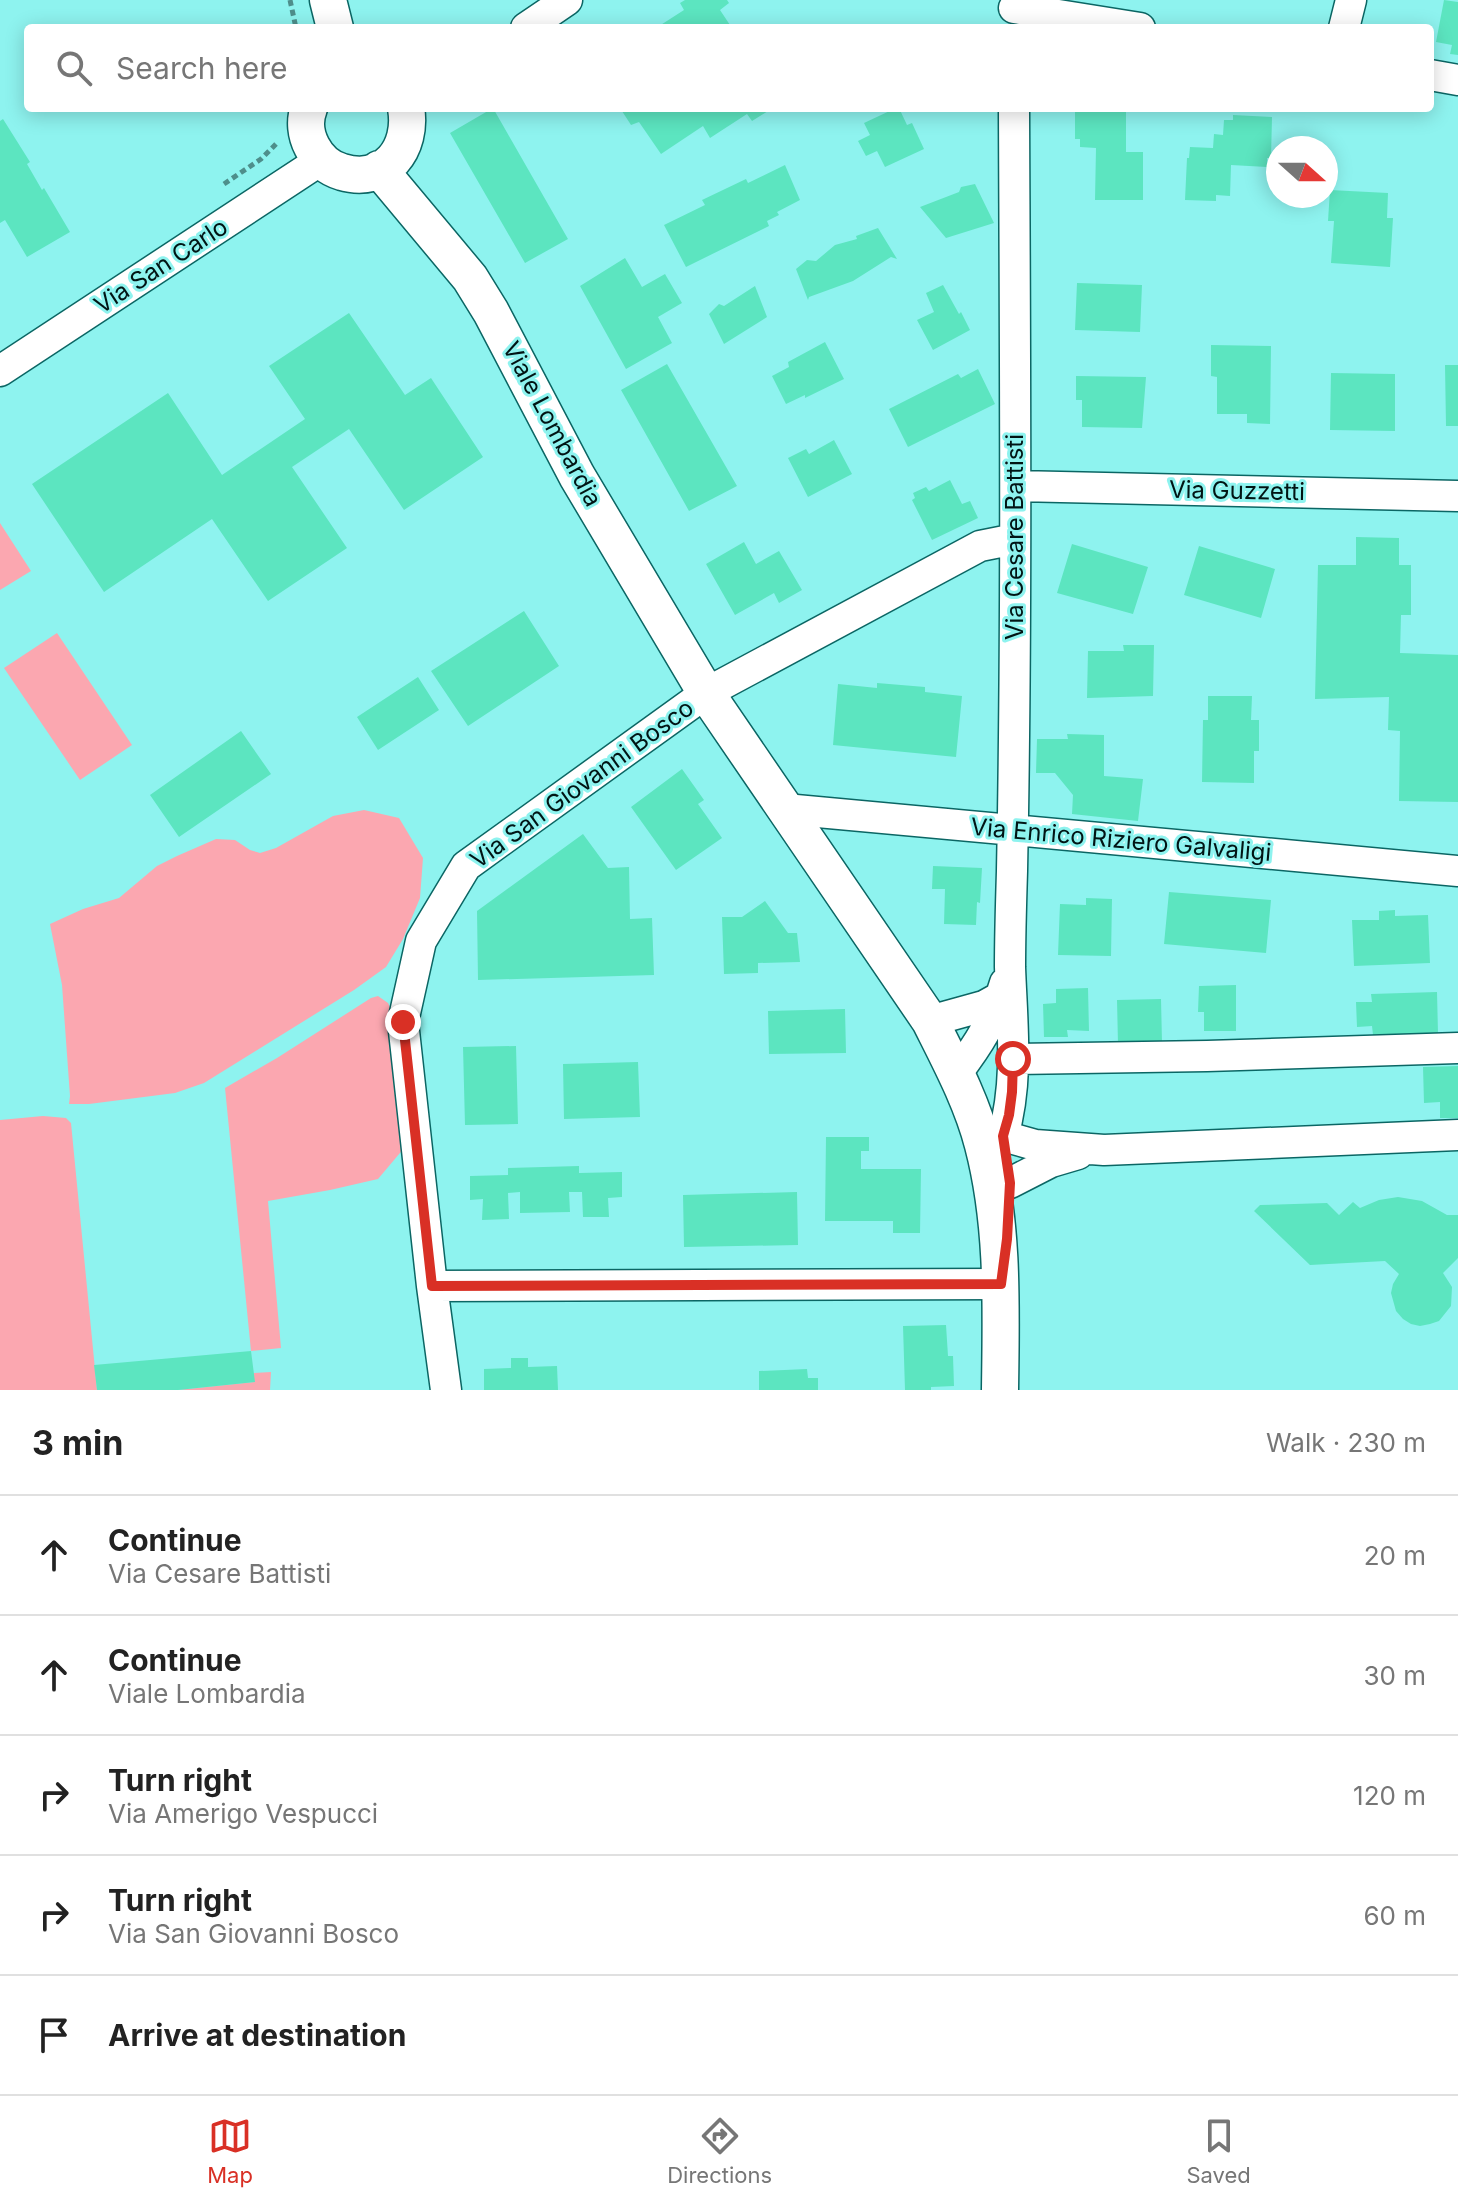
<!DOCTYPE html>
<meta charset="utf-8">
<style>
:root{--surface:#fff;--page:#f6f6f6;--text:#222;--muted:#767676;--line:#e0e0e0;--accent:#d93025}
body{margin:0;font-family:Inter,sans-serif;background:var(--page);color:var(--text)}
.compass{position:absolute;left:1266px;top:136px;width:72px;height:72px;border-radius:50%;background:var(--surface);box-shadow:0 4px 20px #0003;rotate:111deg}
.stop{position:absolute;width:24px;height:24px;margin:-18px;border:6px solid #d93025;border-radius:50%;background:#fff}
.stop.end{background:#d93025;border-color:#fff;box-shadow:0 2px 8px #0008}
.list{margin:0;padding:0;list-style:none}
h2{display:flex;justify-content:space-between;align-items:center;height:104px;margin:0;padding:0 32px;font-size:34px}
h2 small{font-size:26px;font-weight:400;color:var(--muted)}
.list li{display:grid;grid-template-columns:52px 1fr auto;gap:24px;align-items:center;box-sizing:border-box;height:120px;padding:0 32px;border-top:2px solid var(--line)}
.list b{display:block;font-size:30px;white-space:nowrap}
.list p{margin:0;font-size:26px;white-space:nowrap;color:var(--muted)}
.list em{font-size:26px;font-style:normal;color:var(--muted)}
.icon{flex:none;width:44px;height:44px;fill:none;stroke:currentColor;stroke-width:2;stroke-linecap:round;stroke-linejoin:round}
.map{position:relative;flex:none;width:1458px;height:1390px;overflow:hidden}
.search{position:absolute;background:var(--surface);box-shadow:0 4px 20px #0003;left:24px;right:24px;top:24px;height:88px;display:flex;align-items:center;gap:20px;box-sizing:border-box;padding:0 28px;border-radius:8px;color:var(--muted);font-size:30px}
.sheet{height:704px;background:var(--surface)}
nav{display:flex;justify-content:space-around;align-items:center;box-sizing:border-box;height:112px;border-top:2px solid var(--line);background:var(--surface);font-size:22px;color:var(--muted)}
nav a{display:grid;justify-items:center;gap:4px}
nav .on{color:var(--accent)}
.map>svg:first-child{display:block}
.green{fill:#fba7b0}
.building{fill:#5ce5c0}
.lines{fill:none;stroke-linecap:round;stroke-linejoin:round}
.minor-casing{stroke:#0b6664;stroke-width:33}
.tertiary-casing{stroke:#0b6664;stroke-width:39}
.path{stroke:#4e8e8b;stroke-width:5;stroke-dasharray:6 4;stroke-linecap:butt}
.minor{stroke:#fff;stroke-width:30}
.tertiary{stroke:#fff;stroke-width:36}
.route{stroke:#d93025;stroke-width:10}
.labels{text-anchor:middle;stroke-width:6;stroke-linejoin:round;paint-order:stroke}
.street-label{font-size:24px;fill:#011414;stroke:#8ef3ef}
</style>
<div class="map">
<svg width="1458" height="1390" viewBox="0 0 1458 1390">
<rect width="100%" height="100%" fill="#8ef3ef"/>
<!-- green -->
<path class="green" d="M0 523 31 571 0 590Z
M57 633 132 745 80 780 4 668Z
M364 810 399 818 423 858 420 898 403 939 386 967 354 990 204 1083 175 1093 89 1104H69L70 1096 62 985 50 924 83 909 119 898 157 866 177 856 216 839 235 840 250 850 260 853 276 848 333 816Z
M378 996 388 1003 391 1009 405 1147 378 1179 330 1190 268 1201 281 1348 251 1351 225 1088 277 1058 371 998Z
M43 1116 66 1118 71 1123 97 1390H0V1120Z
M271 1372 270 1390H178L254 1382V1373Z"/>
<!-- building -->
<path class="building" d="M685 0H727L729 3 720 10 732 28H656L684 10 680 3Z
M1444 0 1458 2V55L1450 54 1452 45 1436 42Z
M493 108 568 239 525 263 450 133Z
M620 108H773L752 121 747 114 710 138 703 126 661 154 639 122 631 125Z
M896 108H899L907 125 912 123 924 149 885 167 877 151 866 156 858 141 870 135 864 123Z
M1075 108H1126V152H1143V200H1095L1096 148 1080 147V139H1075Z
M1233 115 1272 117 1271 158H1267V167L1231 165 1230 196 1216 195V201L1185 200 1187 158H1189L1190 147 1213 148 1214 134 1223 135 1224 120H1233Z
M3 119 30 162 27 164 42 190 44 188 70 232 27 257 5 220 0 223V121Z
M785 165 800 200 777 212 779 215 767 221 769 226 686 267 664 225 705 205 702 200 746 179 748 183Z
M975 184 994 223 946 238 920 207 959 192 961 187Z
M1330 190 1388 193 1387 218H1393L1390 267 1331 263 1334 221H1328Z
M878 228 897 259 891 257 853 281 809 297 808 300 796 269 807 260 816 261 835 245 857 239 856 236Z
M625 258 642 287 665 274 682 303 658 317 672 343 626 369 580 286Z
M1077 283 1142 285 1140 332 1075 330Z
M943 285 959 314 961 312 970 330 933 350 917 320 934 312 926 293Z
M755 286 767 317 724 344 709 314 719 304 724 306Z
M349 313 405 395 431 378 483 457 404 510 349 429 292 467 347 548 268 601 212 519 104 592 32 484 168 393 222 475 305 419 269 366Z
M825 342 844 379 805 398V395L786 404 772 376 789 367 788 362Z
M1211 345 1271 346 1270 424 1247 423V414H1217V377L1211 376Z
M667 364 737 486 689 511 621 390Z
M1445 365H1458V426H1446Z
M978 369 995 404 908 447 889 409 958 374 961 378Z
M1331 373 1395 374V431L1330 430Z
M1076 376 1146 377 1142 428 1082 427V400H1076Z
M834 440 852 474 808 497 788 458 806 449 809 454Z
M950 480 962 504 970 501 978 518 932 540 912 500 915 498 913 493 926 487 929 491Z
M1356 537 1399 538V565H1411V615H1401L1400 653 1458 655V802L1399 801 1400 731 1388 730 1389 697 1315 699 1318 565H1356Z
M744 542 756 564 779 551 802 590 779 603 774 593 735 615 706 564Z
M1072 544 1148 567 1133 614 1057 593Z
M1199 546 1275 569 1261 618 1184 595Z
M524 611 559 666 468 726 431 671Z
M1123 645H1154L1153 696 1087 698 1088 651H1124Z
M418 677 439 710 378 750 357 717Z
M877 683 925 687V692L962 696 956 757 833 745 838 684 877 688Z
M1208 696H1252L1251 720H1259V751H1254V783L1202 782 1203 720H1208Z
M241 731 271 774 179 837 150 795Z
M1067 734 1104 735V776L1143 779 1138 821 1072 814 1073 795 1055 773H1036L1037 739H1068Z
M682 769 704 800 698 804 722 838 676 870 631 807Z
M583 834 608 868 629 867 630 919 652 918 654 975 478 980 477 911Z
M933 866 982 868 980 903 977 902 976 925 944 924 945 889H932Z
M1169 892 1271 900 1266 953 1164 944Z
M1086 898 1112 899 1111 956 1058 955 1060 904 1086 905Z
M765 901 788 933H797L800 962 758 963V973L724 974 722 917H742Z
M1395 910V916L1428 915 1430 963 1354 966 1352 920H1379V911Z
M1236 985V1031H1204V1012H1198L1199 986Z
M1088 988 1089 1031 1067 1030 1068 1037H1044L1043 1004 1056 1003V989Z
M1437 992 1438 1033 1373 1035 1372 1026 1357 1027 1356 1002H1372L1371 994Z
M1161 999 1162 1042 1118 1044 1117 1000Z
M845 1009 846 1053 769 1054 768 1011Z
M516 1046 518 1124 465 1125 463 1047Z
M638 1062 640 1117 564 1119 563 1064Z
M1458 1066V1118H1440V1102L1424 1103 1423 1067Z
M826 1137H869V1151H861V1169H921L920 1233H893V1221H825Z
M579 1166V1173L622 1172V1197L608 1198 609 1217H583L582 1192H569L570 1212 520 1213V1192L508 1193 509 1219 482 1220 483 1199 470 1200V1176L508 1175V1168Z
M797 1192 798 1245 684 1247 683 1195Z
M1398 1197 1422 1201 1447 1215H1458V1258L1443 1273 1452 1287 1451 1306 1439 1321 1430 1324 1420 1326 1411 1324 1403 1319 1396 1311 1391 1293 1393 1284 1399 1274 1385 1261 1310 1265 1254 1211 1260 1205 1327 1203 1339 1215 1353 1202 1360 1208 1379 1200Z
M946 1325 948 1356H953L954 1386 931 1387V1390H905L903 1326Z
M251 1351 255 1382 178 1390H97L94 1365Z
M511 1358H528V1367L557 1366 558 1390H484V1369L511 1368Z
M807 1369 808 1378H818V1390H759V1371Z"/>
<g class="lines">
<!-- minor casing -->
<g class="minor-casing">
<path id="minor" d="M1014 8 1140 28
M526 28 567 0
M1344 28 1351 0
M1430 75 1458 80
M1014 108C1015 362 1017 616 1012 871 1011 903 1010 935 1010 967 1012 1023 1019 1081 1003 1136L1035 1145 1104 1150 1458 1135
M0 371 321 160
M1016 486 1458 496
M785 809 1458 871
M930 1021 984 1006 1002 996
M1013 1059 1207 1056 1458 1048
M956 1074C979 1044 994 1020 1005 983
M1010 1183 1051 1162 1078 1154
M432 1286 1001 1284
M446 1390 432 1286 403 1022 421 941 466 866 706 693 980 546 1015 539"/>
</g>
<!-- tertiary casing -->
<g class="tertiary-casing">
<path id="tertiary" d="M328 0 335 28
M309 108C299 133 316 165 342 172 386 185 413 148 406 108
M379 169 470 278 491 312 577 476 706 693 930 1021C950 1061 972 1102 983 1145 1004 1225 1001 1309 1000 1390"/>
</g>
<!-- path -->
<path class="path" d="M290 0 296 28
M224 184 261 159 276 144"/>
<!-- minor -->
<use href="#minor" class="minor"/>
<!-- tertiary -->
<use href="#tertiary" class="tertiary"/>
</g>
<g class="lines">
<!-- route -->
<path class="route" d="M403 1022 432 1286 1001 1284 1007 1239 1010 1183 1003 1136 1009 1115 1012 1092 1013 1059"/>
</g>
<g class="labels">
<!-- street labels -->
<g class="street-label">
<text transform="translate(161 266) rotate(-33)" y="8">Via San Carlo</text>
<text transform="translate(552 424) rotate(62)" y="8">Viale Lombardia</text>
<text transform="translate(1237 491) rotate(1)" y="8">Via Guzzetti</text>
<text transform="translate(1015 537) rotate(-90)" y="8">Via Cesare Battisti</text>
<text transform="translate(582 784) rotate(-36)" y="8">Via San Giovanni Bosco</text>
<text transform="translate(1121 840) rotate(5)" y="8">Via Enrico Riziero Galvaligi</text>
</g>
</g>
</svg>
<svg class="compass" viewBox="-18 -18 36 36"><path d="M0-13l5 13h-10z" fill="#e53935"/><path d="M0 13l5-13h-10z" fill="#767676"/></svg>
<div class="stop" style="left:1013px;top:1059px"></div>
<div class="stop end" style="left:403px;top:1022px"></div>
<div class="search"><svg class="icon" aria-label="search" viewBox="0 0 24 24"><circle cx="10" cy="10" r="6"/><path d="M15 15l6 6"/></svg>Search here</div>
</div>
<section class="sheet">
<h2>3 min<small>Walk · 230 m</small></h2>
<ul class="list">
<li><svg class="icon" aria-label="ahead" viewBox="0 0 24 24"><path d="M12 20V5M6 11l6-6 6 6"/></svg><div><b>Continue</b><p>Via Cesare Battisti</p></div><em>20 m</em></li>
<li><svg class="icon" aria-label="ahead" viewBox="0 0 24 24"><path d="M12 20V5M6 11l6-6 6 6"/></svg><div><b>Continue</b><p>Viale Lombardia</p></div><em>30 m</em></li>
<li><svg class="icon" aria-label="right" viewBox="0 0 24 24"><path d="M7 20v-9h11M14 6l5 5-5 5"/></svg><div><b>Turn right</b><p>Via Amerigo Vespucci</p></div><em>120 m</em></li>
<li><svg class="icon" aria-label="right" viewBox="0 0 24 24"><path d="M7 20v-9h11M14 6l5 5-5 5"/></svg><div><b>Turn right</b><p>Via San Giovanni Bosco</p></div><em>60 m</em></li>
<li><svg class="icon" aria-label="arrive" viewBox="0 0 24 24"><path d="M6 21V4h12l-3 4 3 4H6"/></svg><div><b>Arrive at destination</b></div></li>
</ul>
</section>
<nav>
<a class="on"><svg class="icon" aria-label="map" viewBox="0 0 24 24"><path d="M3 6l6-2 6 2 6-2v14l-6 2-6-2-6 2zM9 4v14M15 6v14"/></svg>Map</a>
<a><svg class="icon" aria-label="directions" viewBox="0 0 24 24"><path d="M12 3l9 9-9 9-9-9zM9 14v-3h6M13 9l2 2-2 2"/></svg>Directions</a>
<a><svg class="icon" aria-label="saved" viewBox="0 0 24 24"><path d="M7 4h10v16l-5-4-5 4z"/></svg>Saved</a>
</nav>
